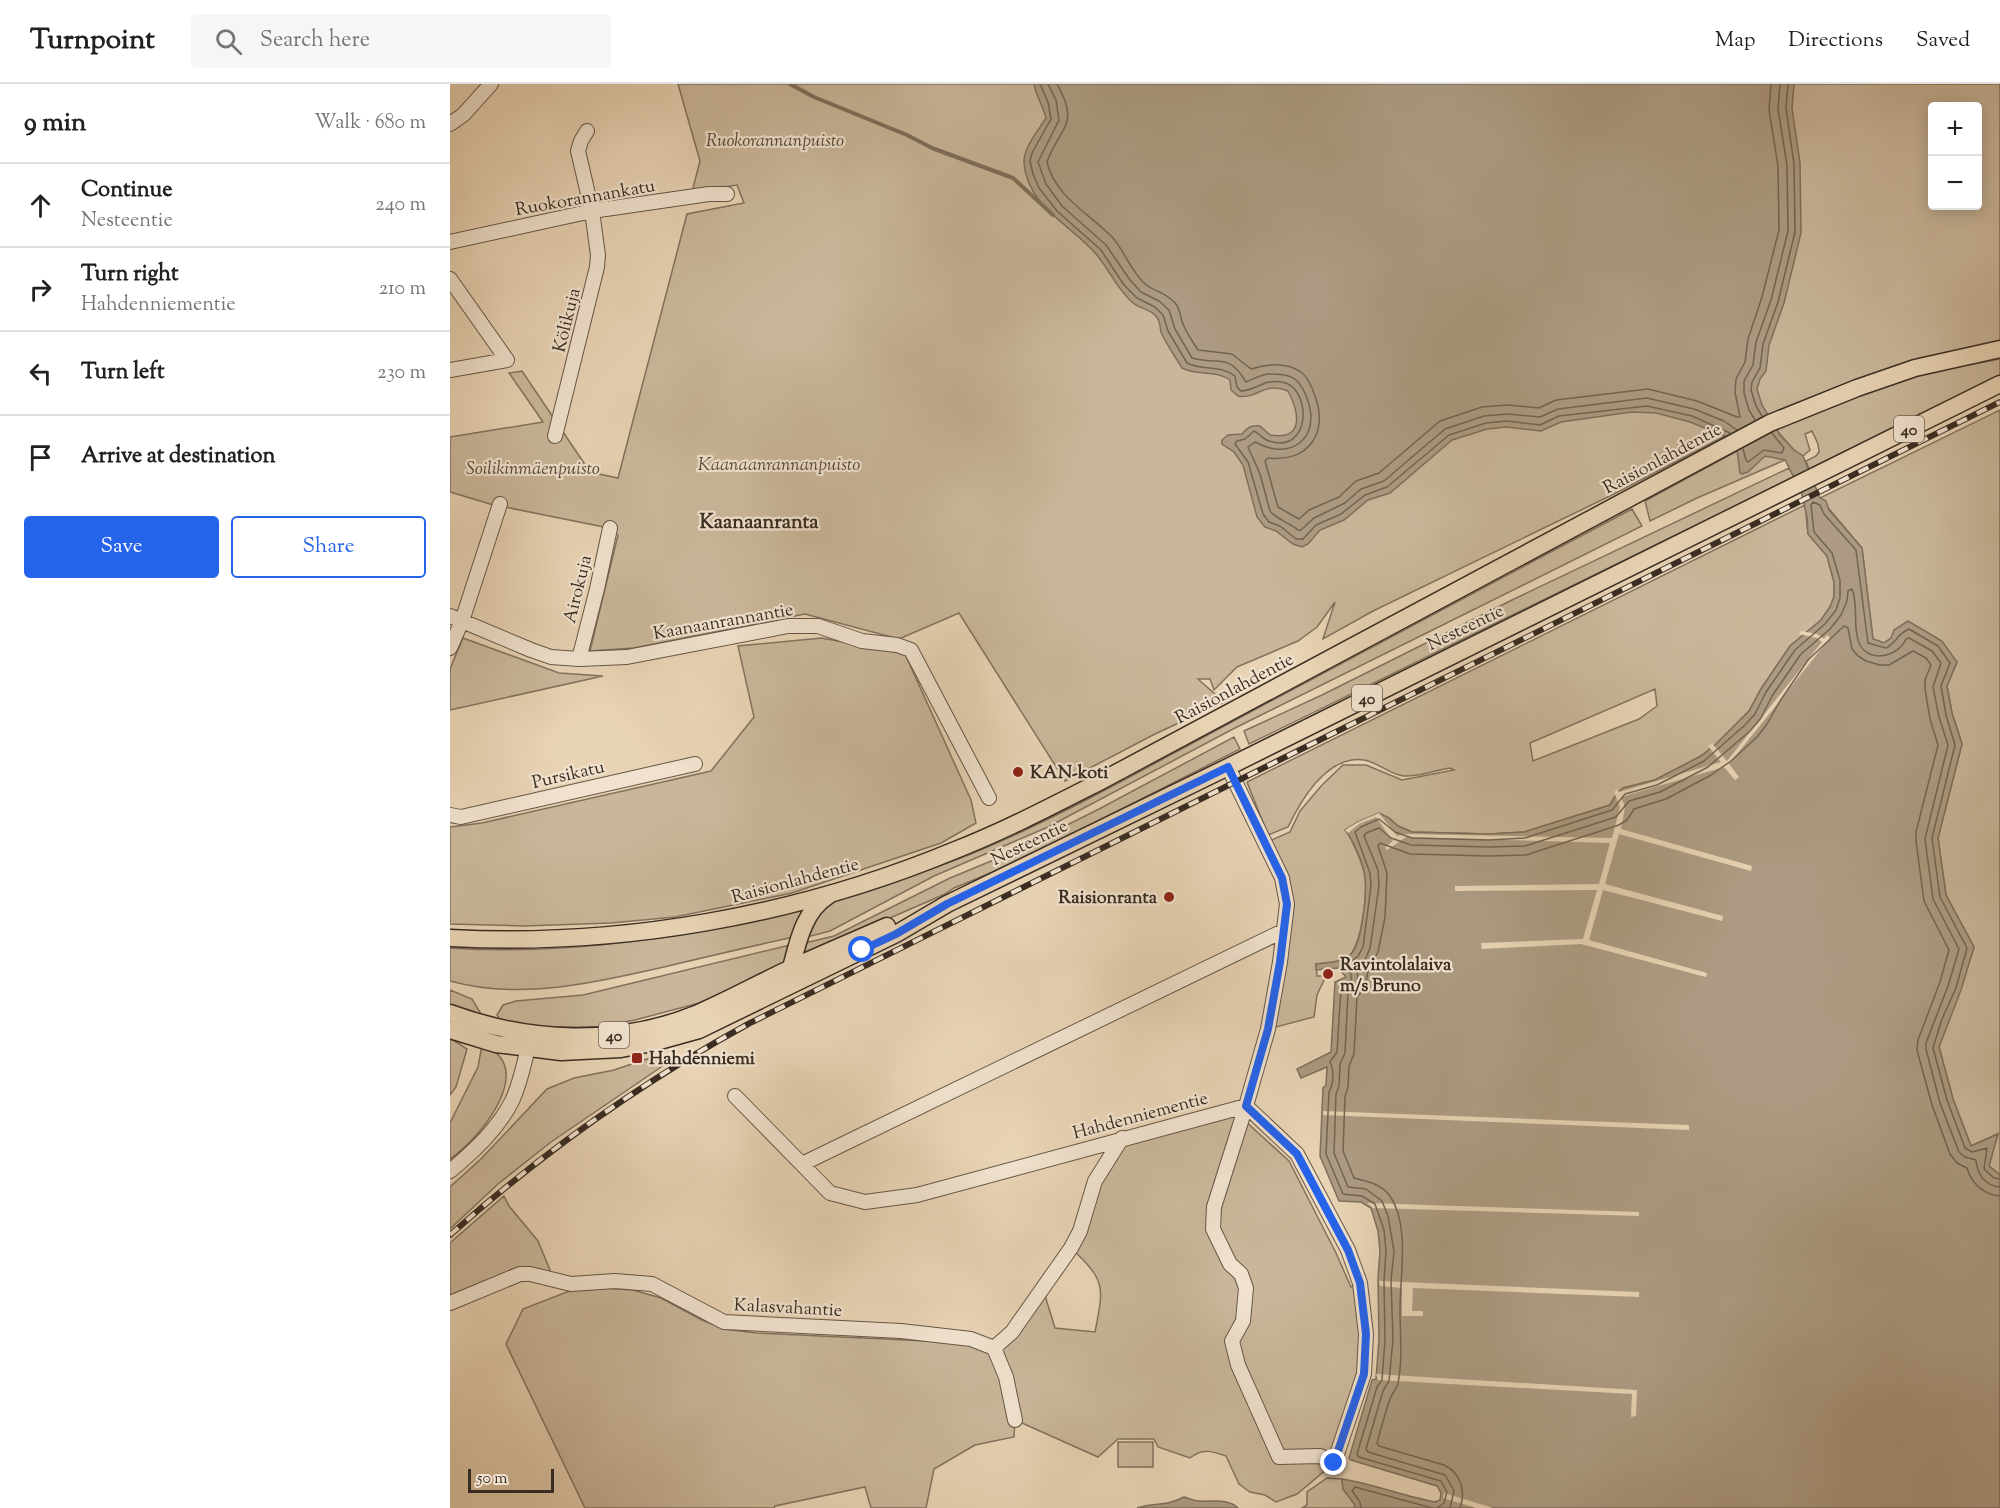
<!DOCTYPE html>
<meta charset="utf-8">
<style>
:root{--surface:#fff;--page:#f6f6f6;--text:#202124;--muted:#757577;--line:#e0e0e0;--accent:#2563eb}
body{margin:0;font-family:"Sorts Mill Goudy",serif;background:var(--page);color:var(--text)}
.controls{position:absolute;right:18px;top:18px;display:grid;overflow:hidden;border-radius:6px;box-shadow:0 3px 15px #0003}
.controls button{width:54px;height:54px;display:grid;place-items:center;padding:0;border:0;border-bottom:2px solid var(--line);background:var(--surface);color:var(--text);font:30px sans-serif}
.scale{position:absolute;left:18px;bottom:15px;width:86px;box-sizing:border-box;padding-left:6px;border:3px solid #392d22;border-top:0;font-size:16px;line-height:21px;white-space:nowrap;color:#392d22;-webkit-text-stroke:4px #f0e2ce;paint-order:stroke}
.stop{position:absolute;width:18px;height:18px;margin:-14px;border:4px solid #2563eb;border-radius:50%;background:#fff}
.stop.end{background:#2563eb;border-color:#fff;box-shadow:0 2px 6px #0008}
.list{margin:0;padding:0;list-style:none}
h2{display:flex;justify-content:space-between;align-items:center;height:78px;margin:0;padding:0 24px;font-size:26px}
h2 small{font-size:20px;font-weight:400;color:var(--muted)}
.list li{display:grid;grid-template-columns:39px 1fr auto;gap:18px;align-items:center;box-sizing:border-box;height:84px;padding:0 24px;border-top:2px solid var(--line)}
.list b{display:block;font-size:22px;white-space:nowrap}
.list p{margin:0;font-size:20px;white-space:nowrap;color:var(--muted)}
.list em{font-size:20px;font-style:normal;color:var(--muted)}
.actions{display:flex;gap:12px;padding:18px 24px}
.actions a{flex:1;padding:14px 0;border:2px solid var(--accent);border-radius:6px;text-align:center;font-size:21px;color:var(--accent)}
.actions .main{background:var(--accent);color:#fff}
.icon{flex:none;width:33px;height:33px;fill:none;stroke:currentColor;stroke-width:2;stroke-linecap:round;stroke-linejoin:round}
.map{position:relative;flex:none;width:1550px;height:1424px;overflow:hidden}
header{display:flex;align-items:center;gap:36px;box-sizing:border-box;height:84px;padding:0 30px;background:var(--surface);border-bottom:2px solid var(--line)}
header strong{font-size:28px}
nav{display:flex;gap:33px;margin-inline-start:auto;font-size:21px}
.search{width:420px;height:54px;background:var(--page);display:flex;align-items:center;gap:15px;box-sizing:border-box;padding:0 21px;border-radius:6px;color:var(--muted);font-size:22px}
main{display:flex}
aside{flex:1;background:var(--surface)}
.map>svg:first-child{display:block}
.green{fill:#cab79b;stroke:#82725e;stroke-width:1.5;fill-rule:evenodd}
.water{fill:#ac9b82;stroke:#7e6f5c;stroke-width:1.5}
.pier{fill:#e8d3b4}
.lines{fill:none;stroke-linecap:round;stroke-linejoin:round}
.shore{stroke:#726452;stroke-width:1.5}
.stream{stroke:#7e6f5c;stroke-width:4}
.minor-casing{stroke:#655646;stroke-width:16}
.major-casing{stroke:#392d22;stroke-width:19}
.minor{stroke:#f0e2ce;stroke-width:14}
.major{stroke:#e8d3b4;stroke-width:16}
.rail-casing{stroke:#392d22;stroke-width:6}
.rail{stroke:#f0e2ce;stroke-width:4;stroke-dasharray:11;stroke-linecap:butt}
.route{stroke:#2563eb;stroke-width:8}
.poi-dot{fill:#8f2418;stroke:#f0e2ce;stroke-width:2}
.labels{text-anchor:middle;stroke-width:4.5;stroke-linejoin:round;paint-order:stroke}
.shield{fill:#f0e2ce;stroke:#706356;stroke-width:1.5}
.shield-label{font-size:16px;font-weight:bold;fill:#392d22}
.park-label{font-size:18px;font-style:italic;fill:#56493a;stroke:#f0e2ce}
.street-label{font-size:18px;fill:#392d22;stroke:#f0e2ce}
.poi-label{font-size:18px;font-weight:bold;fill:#392d22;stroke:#f0e2ce;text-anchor:start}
.neighbourhood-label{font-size:20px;font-weight:bold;fill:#392d22;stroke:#f0e2ce}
</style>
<header>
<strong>Turnpoint</strong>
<div class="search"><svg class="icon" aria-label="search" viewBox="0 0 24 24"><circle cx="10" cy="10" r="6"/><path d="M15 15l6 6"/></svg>Search here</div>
<nav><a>Map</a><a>Directions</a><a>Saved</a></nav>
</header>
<main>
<aside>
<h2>9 min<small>Walk · 680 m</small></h2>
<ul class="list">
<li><svg class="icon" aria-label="ahead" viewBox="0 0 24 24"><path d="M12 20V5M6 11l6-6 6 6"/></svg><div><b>Continue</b><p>Nesteentie</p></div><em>240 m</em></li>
<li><svg class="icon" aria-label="right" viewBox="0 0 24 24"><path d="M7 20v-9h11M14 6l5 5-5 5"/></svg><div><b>Turn right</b><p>Hahdenniementie</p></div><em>210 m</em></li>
<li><svg class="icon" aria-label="left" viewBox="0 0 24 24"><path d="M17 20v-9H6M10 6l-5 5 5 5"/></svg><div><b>Turn left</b></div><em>230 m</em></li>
<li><svg class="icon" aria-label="arrive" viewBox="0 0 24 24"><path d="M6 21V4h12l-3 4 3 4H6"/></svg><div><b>Arrive at destination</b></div></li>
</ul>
<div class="actions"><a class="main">Save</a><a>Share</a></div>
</aside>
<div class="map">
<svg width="1550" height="1424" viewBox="0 0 1550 1424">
<rect width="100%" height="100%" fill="#e8d3b4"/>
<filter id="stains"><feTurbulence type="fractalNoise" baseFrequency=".00333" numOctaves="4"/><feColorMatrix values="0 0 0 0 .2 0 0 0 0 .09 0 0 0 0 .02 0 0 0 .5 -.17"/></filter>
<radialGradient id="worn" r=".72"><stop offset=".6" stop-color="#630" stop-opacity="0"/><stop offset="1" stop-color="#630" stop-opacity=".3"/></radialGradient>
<!-- green -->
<path class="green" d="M228 0H1550V259L1492 286 1550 275V291L1359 385 1356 377 1366 372 1369 368 1368 360 1362 347 1355 350 1360 366 1353 372 1344 366 1329 349 1248 293 1123 285 933 337 897 420 908 415 930 396 950 383 971 358 983 353 990 342 991 336 1020 322 1059 324 1064 306H1073L1085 316 1092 304 1100 300 1125 312 1143 295 1170 303 1175 298 1203 294 1218 295 1233 306 1280 326C1285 333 1293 335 1299 341 1313 356 1309 370 1335 376L1247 414 1200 437 1195 417 1287 367 1275 352 1164 410 923 527 873 555 885 518 867 543 848 557 787 583 764 606 760 595H748L774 618 705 650 615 697 509 529 449 555 355 530 184 564 140 567 168 451 154 443 40 420 0 408V353L93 338 59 289 72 287 140 388 168 394 237 130 294 119 287 101 242 108 250 77ZM1482 22H1528V122H1482Z
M1550 326V1091L1539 1082 1547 1050 1521 1062 1503 1015 1489 963 1524 863 1496 811 1488 754 1512 660 1502 629 1497 602 1507 578 1441 554 1434 559 1423 555 1412 464 1370 414Z
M1339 384 1344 393 799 660 794 647 872 611 1062 516Z
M1355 421 1358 450 1377 472 1384 498V513L1380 523 1371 536 1340 562 1311 605 1299 627 1266 660 1251 672 1205 696 1173 704 1167 709 1160 721 1074 748 1039 750 962 748 948 742 939 734 898 749C904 762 913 778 915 792 917 811 912 868 894 876 887 880 874 879 866 880L867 892H876L867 911 864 933 818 945 837 820 815 759 840 748 850 727 872 701 893 681H916L952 696 1004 686 1000 684C986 686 968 693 954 692 940 691 928 678 914 676 877 671 852 714 838 743L818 751 797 698ZM1205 605 1207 622 1189 635 1083 677 1080 659Z
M1182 425 1192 442 783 645 598 743 484 792 380 847 357 853C363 831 372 824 391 813 445 798 498 781 549 758 628 723 703 680 778 640 913 568 1047 496 1182 425Z
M13 554 109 589 153 592 0 626V585Z
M372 554 455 570 521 716 526 739 491 759 342 809 225 833 161 839 74 842 0 840V743L32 739 261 687 304 633 288 562Z
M784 653 790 665 567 778 504 804 495 810 387 857 349 876 355 859 384 852 500 794 563 768 649 725Z
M352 826 344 853C302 862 260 872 218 882 148 898 71 917 0 897V864C114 872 242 853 352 826Z
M340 861 335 881 249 919 185 936 147 943H83L50 936 47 931 53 921 66 917 133 911Z
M0 906 22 915 33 933 0 922Z
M0 954 17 965 6 1003 0 1011Z
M32 961C90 982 29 1056 0 1075V1039L28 983Z
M209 971 214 981 101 1058 48 1100 0 1145V1103L31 1075 97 1005 124 994 164 986Z
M796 1022 792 1034 839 1077 886 1169 901 1203 910 1199 914 1290 884 1379 847 1410 826 1418 815 1411 800 1408 789 1400 776 1372C762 1367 753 1364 740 1374L708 1363 704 1355H668L648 1373 565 1336 564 1353 525 1361 484 1385 476 1424H421L415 1403 325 1422 324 1424H135L56 1260 73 1225 122 1206 154 1204 183 1206 211 1214 252 1236 274 1245 307 1249 498 1258 544 1264 593 1205 605 1244 645 1248C654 1202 656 1197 621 1164L645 1097 672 1054Z
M54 1112 59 1122 88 1157 102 1191 88 1186 0 1214V1159Z
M668 1358H703V1383H668Z
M877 1394 892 1395 893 1405 906 1422 904 1424H852L857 1421V1408Z"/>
<!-- water -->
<path class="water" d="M584 0H1344L1342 24 1350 79 1351 149 1334 219 1319 261 1316 287 1310 295 1307 305 1312 321 1330 351 1344 366 1353 372 1370 414 1376 417 1379 426 1412 464 1423 555 1434 559 1441 554 1444 546 1458 537 1492 557 1507 578 1497 602 1502 629 1512 660 1488 754 1496 811 1524 863 1511 906 1489 963 1503 1015 1521 1062 1548 1050 1539 1082 1550 1091V1424H904L905 1421 893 1405 892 1395C924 1400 953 1412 985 1418L990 1416 991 1409 987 1402 901 1376 899 1374 922 1296 926 1295 929 1255 928 1195 930 1167 928 1147 921 1124 911 1118 889 1117 870 1072 873 1004 876 1001 877 983 851 994 847 985 881 968 885 898 896 893 888 884 866 886V880C878 878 892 879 901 870 912 860 917 809 915 793 913 779 904 757 895 746L908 738 929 729 939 734 948 742 962 748 1039 750 1074 748 1160 721 1167 709 1173 704 1205 696 1251 672 1266 660 1299 627 1311 605 1340 562 1371 536 1380 523 1384 513V498L1377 472 1358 450 1357 433 1351 407 1335 376 1315 372 1298 388 1292 390 1290 389 1287 366 1275 352 1240 338 1206 329 1182 328 1111 338 1091 347 1056 343 1037 345 1002 356 940 409 918 416 894 436 870 446 858 460 852 463 843 460 826 447 815 443 807 433 793 381 784 368 772 360V356L778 351 792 350C798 343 801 341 810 342L820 351C855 357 849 328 838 307 813 297 807 316 788 312L781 306 780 296C766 286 747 292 732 284 725 272 716 260 711 248 710 244 710 238 708 235 703 225 689 225 682 218 666 204 659 185 646 170 622 142 577 122 574 79 573 64 588 47 596 34 593 22 586 12 584 0Z
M734 1413C739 1414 744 1417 749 1417 762 1418 778 1414 788 1424H687C708 1417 712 1424 734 1413Z"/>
<!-- pier -->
<path class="pier" d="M1351 547 1367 550 1374 555 1377 551 1380 554 1279 680 1289 693 1285 696 1274 683 1171 713 1175 723 1171 745 1302 782 1301 787 1169 750 1155 800 1273 832 1272 837 1153 806 1139 856 1257 889 1256 893 1131 860 1032 865 1031 859 1133 855 1147 806 1005 807V802L1149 800 1160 759 956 753 937 766 935 763 943 757 926 733 909 740 898 749 895 746 908 738 929 729 947 752 956 750 1162 754 1170 723 1164 708 1167 705 1169 708 1271 678 1258 662 1262 659 1277 677 1372 558 1367 554 1349 550Z
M979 875 980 879 899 881V876Z
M873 1027 1239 1041V1046L873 1031Z
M917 1119 1189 1128V1132L923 1124Z
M929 1197 1189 1208V1213L963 1204 962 1227H973V1232H952V1204L930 1202Z
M926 1290 1187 1306 1186 1332 1181 1333 1182 1310 928 1296Z
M994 1409 1043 1424H1026L993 1414Z"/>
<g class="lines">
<!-- shore -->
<path class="shore" d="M590 0 598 18 601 35 582 69 580 77 583 90 589 104 607 127 651 166 674 201 687 214 705 223 713 231 718 247 737 279C753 287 771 281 785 292L787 303 791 307C807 306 813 295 832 298 862 303 862 371 819 357 813 355 810 350 804 347L795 355 787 357 785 360 798 378 813 430 819 438 830 442 846 455H853L866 441 891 430 915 411 937 403 999 351 1036 339 1057 337 1090 341 1109 332 1197 322 1242 332 1280 349
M598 0 606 16 609 36 588 78 596 100 612 122 656 161 680 196 691 208 709 217 719 226 725 245 742 274C771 282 778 268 796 298 804 295 812 289 822 290 830 290 842 291 848 298 852 302 855 309 857 314 872 354 841 378 805 358L798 363 810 390 820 427C826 435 840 439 848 446H851L864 434 895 419 911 405 934 397 995 345 1034 332 1057 330 1090 333 1108 325 1197 314 1244 325 1274 337 1287 346
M607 0C631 42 609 43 597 78 605 113 640 130 663 154 675 168 681 187 695 200 705 208 716 208 726 220 731 227 730 235 734 242 737 250 743 258 748 266L782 270 801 285C817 280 836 278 851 288 858 293 862 303 865 312 879 349 858 379 818 374L815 377 828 423 849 435 859 426 889 413 906 397 929 389 990 337 1032 323 1058 321 1089 324 1106 316 1198 305 1247 317 1287 333H1290L1285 308 1286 295 1295 278 1298 255 1312 213 1329 146 1328 82 1319 26 1321 0
M1312 332 1306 322 1301 306 1302 298 1310 284 1313 260 1328 218 1345 148 1344 80 1336 24 1338 0
M1305 336 1299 326 1294 309V297L1303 281 1306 258 1321 216 1338 147 1337 81 1328 25 1330 0
M1293 365 1296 376 1298 378 1314 366 1332 369 1334 364 1322 349
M911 1424 910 1418 902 1407 905 1403 982 1424
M987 1424 994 1419 997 1408 991 1397 909 1373 907 1370 927 1303 932 1296 935 1256 934 1197 936 1167 934 1146 925 1120 912 1112 893 1110 876 1070 879 1008C884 999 884 986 880 978L887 968 891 904 901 896V890L897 882 908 872 913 863 921 802 920 789 905 748 911 743 929 735 945 748 962 754 1039 756 1075 754 1162 726 1175 710 1207 701 1254 677 1295 641 1305 630 1316 608 1345 566 1375 540 1386 526 1390 514V496L1382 469 1364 448 1361 421 1363 418 1370 421 1374 430 1406 466 1418 559 1436 564C1446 559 1448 549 1459 545L1488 562 1500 579 1491 602 1496 631 1505 661 1482 754 1490 813 1517 864 1506 904 1492 935 1483 964 1497 1016 1515 1064 1522 1068 1537 1064 1534 1085 1544 1094 1550 1095
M1000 1424 1004 1407 995 1391 918 1368 916 1365 933 1307 939 1297 943 1255 941 1197 944 1167 938 1132 932 1117 916 1105 898 1103 884 1069 886 1010 889 1002 890 980 895 969 898 908 908 898 907 884 915 876 920 864 929 802 928 786 914 752 916 749 929 744 941 754 961 761 1039 763 1075 762 1166 733 1179 717 1210 708 1258 683 1300 647 1311 634 1322 612 1351 570 1380 545 1391 531 1397 517 1398 507 1402 505C1409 522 1402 545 1410 561 1420 579 1448 573 1456 555L1459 554 1482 567 1491 579 1483 603 1489 633 1498 661 1475 755 1483 815 1509 865 1498 902 1476 959V965L1490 1019 1509 1068 1515 1073 1526 1076C1527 1090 1535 1102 1550 1103
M1010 1424C1016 1407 1011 1389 994 1381L929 1362 927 1359C931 1345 935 1329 940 1315 942 1309 947 1305 948 1299 953 1275 950 1249 950 1225 950 1192 960 1141 940 1112 931 1100 917 1097 904 1094L893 1067 895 1013 898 1003 899 982 904 970 907 913 915 903 918 886 928 868 935 833 937 789 928 762 930 759 960 770 1039 772 1076 771 1169 741 1177 736 1184 725 1216 715 1261 691 1281 677 1307 653 1317 640 1330 617 1358 576 1394 542 1398 544 1402 565 1408 572 1416 577 1430 581H1439L1463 567 1476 574 1481 581 1475 596V605L1480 635 1488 661 1466 748V757L1474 817 1499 866 1490 898 1468 956 1467 966 1482 1021 1500 1070 1507 1079 1517 1084C1521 1099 1534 1111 1550 1112"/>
<!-- stream -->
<path class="stream" d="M340 0 364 13 457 51 482 64 563 94 603 131"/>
<!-- minor casing -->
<g class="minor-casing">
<path id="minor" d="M0 40 13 31 41 0
M0 158 142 127 259 110H277
M0 195 57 276 0 286
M105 352 147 183 148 171 142 127 128 67 131 57 137 47
M0 532 81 566 101 573 129 575 177 573 338 542H368L412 557 447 561 461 566 539 714
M0 564 12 537 50 420
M129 575 147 505 160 444
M0 731 11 733 245 680
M285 1012 380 1109 415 1118 467 1111 796 1022 818 945 830 878 837 820 832 794 778 683
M796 1022 847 1070 898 1166 910 1199 916 1250 914 1290 884 1379 870 1372 829 1373 788 1281 782 1257 793 1237 796 1204 791 1190 780 1180 763 1145 764 1123Z
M352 1080 833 847
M0 1087C23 1068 48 1045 62 1017 71 998 75 975 80 955
M0 1219 70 1190H80L121 1200 165 1197 202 1200 274 1238 451 1247 521 1255 544 1264 556 1293 565 1336
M544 1264 562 1248 621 1164 630 1147 645 1097 672 1054"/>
</g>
<!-- major casing -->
<g class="major-casing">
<path id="major" d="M0 854C170 863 346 832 503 767 554 747 602 722 651 697L1320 339 1407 304 1465 284 1550 265
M339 891C347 863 352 828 378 812
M0 929C79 958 167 962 246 930 278 916 309 899 341 884 372 870 405 856 437 842
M0 946 46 960 111 968 171 965 202 959 249 946 446 850 497 820 778 683 1550 300"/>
</g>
<!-- minor -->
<use href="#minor" class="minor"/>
<!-- major -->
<use href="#major" class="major"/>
<!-- rail casing -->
<g class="rail-casing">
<path id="rail" d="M0 1151C93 1068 190 999 300 939L1550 318"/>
</g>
<!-- rail -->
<use href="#rail" class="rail"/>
</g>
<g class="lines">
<!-- route -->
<path class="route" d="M412 866 446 850 497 820 778 683 832 794 837 820 830 878 818 945 796 1022 847 1070 898 1166 910 1199 916 1250 914 1290 884 1379"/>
</g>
<!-- markers -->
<g class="poi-dot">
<circle cx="568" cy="688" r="6"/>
<circle cx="719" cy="813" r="6"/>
<circle cx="878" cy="890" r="6"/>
<rect x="181" y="968" width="12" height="12" rx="3"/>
</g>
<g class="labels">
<!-- shield labels -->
<g class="shield">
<rect x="1444" y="332" width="30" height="26" rx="4.5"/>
<rect x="902" y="601" width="30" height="26" rx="4.5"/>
<rect x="149" y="938" width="30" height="26" rx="4.5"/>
</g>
<g class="shield-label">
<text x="1459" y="351">40</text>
<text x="917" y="620">40</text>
<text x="164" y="957">40</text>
</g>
<!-- park labels -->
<g class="park-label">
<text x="325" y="62">Ruokorannanpuisto</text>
<text x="329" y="386">Kaanaanrannanpuisto</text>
<text x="83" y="390">Soilikinmäenpuisto</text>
</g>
<!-- street labels -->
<g class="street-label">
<text transform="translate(135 113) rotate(-10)" y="6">Ruokorannankatu</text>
<text transform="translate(116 236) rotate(-76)" y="6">Kölikuja</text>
<text transform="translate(1212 374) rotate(-28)" y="6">Raisionlahdentie</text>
<text transform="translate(127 505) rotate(-76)" y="6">Airokuja</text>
<text transform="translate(273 537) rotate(-10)" y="6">Kaanaanrannantie</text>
<text transform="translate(1015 543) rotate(-26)" y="6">Nesteentie</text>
<text transform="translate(784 604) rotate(-28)" y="6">Raisionlahdentie</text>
<text transform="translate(118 690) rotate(-13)" y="6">Pursikatu</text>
<text transform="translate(579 758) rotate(-26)" y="6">Nesteentie</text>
<text transform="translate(345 796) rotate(-15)" y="6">Raisionlahdentie</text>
<text transform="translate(690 1031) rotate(-15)" y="6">Hahdenniementie</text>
<text transform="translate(338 1223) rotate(3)" y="6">Kalasvahantie</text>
</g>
<!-- poi labels -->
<g class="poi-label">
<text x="580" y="694">KAN-koti</text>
<text x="707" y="819" text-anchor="end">Raisionranta</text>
<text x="890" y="886">Ravintolalaiva<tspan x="890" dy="21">m/s Bruno</tspan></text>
<text x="199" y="980">Hahdenniemi</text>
</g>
<!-- neighbourhood labels -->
<g class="neighbourhood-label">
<text x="309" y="444">Kaanaanranta</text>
</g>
</g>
<rect width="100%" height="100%" filter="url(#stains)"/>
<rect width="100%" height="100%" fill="url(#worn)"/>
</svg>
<div class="controls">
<button>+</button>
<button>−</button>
</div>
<div class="scale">50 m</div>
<div class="stop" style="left:412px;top:866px"></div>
<div class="stop end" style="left:884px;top:1379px"></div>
</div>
</main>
